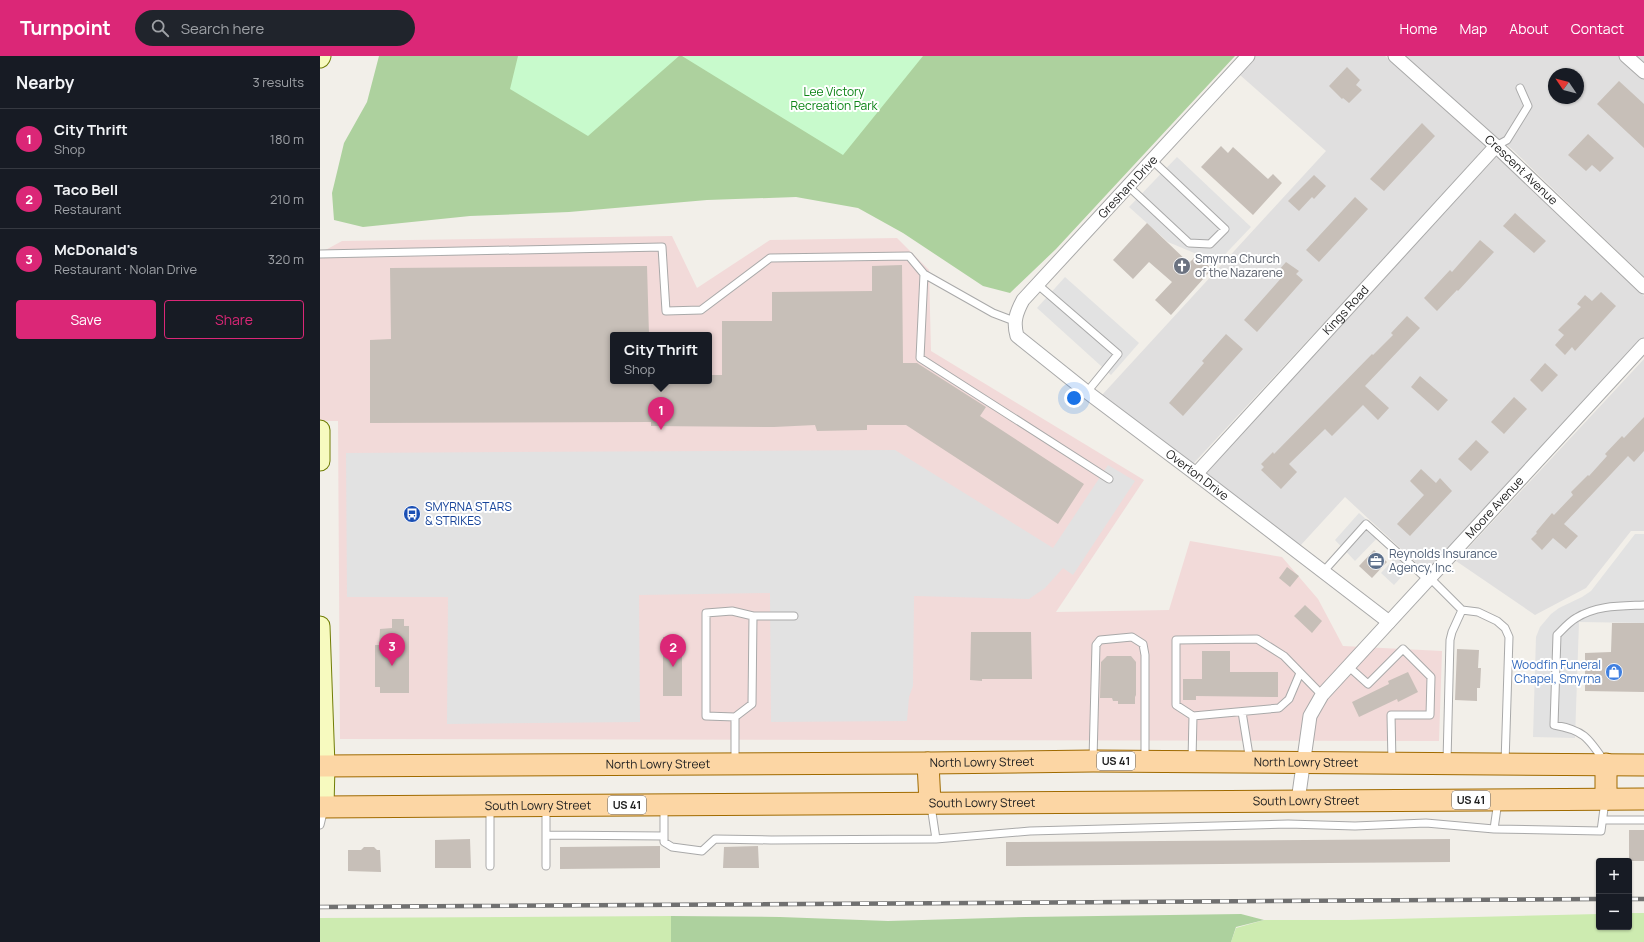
<!DOCTYPE html>
<meta charset="utf-8">
<style>
:root{--surface:#171b24;--page:#20242c;--text:#f1f3f6;--muted:#9ea1a6;--line:#363941;--accent:#db2777}
body{margin:0;font-family:Manrope,sans-serif;background:var(--page);color:var(--text)}
.controls{position:absolute;right:12px;bottom:12px;display:grid;overflow:hidden;border-radius:4px;box-shadow:0 1px 3px #0004}
.controls button{width:36px;height:36px;display:grid;place-items:center;padding:0;border:0;border-bottom:1px solid var(--line);background:var(--surface);color:var(--text);font:20px sans-serif}
.compass{position:absolute;left:1228px;top:12px;width:36px;height:36px;border-radius:50%;background:var(--surface);box-shadow:0 1px 3px #0004;rotate:305deg}
.you{position:absolute;left:754px;top:342px;width:14px;height:14px;margin:-10px;border:3px solid #fff;border-radius:50%;background:#1a73e8;box-shadow:0 0 0 6px #1a73e833}
.badge{display:grid;place-items:center;width:26px;height:26px;border-radius:50%;background:var(--accent);color:#fff;font-size:13px;font-weight:700}
.pin{position:absolute;translate:-50% -33px;filter:drop-shadow(0 1px 2px #0008)}
.pin::after{content:'';position:absolute;top:21px;width:14px;height:12px;background:inherit;clip-path:polygon(0 0,100% 0,50% 100%)}
.popup{position:absolute;left:290px;top:276px;width:102px;height:52px;box-sizing:border-box;display:grid;place-content:center;border-radius:4px;background:var(--surface);filter:drop-shadow(0 1px 3px #0005);font-size:13px;white-space:nowrap;color:var(--muted)}
.popup b{font-size:15px;color:var(--text)}
.popup::after{content:'';position:absolute;left:50%;top:100%;margin-left:-8px;border:8px solid transparent;border-top-color:var(--surface)}
.list{margin:0;padding:0;list-style:none}
h2{display:flex;justify-content:space-between;align-items:center;height:52px;margin:0;padding:0 16px;font-size:17px}
h2 small{font-size:13px;font-weight:400;color:var(--muted)}
.list li{display:grid;grid-template-columns:26px 1fr auto;gap:12px;align-items:center;box-sizing:border-box;height:60px;padding:0 16px;border-top:1px solid var(--line)}
.list b{display:block;font-size:15px;white-space:nowrap}
.list p{margin:0;font-size:13px;white-space:nowrap;color:var(--muted)}
.list em{font-size:13px;font-style:normal;color:var(--muted)}
.actions{display:flex;gap:8px;padding:12px 16px}
.actions a{flex:1;padding:9px 0;border:1px solid var(--accent);border-radius:4px;text-align:center;font-size:14px;color:var(--accent)}
.actions .main{background:var(--accent);color:#fff}
.icon{flex:none;width:22px;height:22px;fill:none;stroke:currentColor;stroke-width:2;stroke-linecap:round;stroke-linejoin:round}
.map{position:relative;flex:none;width:1324px;height:886px;overflow:hidden}
header{display:flex;align-items:center;gap:24px;box-sizing:border-box;height:56px;padding:0 20px;background:var(--accent);color:#fff}
header strong{font-size:19px}
nav{display:flex;gap:22px;margin-inline-start:auto;font-size:14px}
.search{width:280px;height:36px;background:var(--page);display:flex;align-items:center;gap:10px;box-sizing:border-box;padding:0 14px;border-radius:22px;color:var(--muted);font-size:15px}
main{display:flex}
aside{flex:1;background:var(--surface)}
.map>svg:first-child{display:block}
.residential{fill:#e0dfdf;fill-rule:evenodd}
.commercial{fill:#f2dad9;fill-rule:evenodd}
.grass{fill:#cdebb0}
.forest{fill:#add19e}
.park{fill:#c8facc}
.parking{fill:#e2e2e2}
.building{fill:#c7bfb8}
.lines{fill:none;stroke-linecap:round;stroke-linejoin:round}
.lane-casing{stroke:#a9a9a9;stroke-width:9}
.street-casing{stroke:#a9a9a9;stroke-width:15}
.secondary-casing{stroke:#707d05;stroke-width:21}
.primary-casing{stroke:#a06b00;stroke-width:23}
.lane{stroke:#fff;stroke-width:7}
.street{stroke:#fff;stroke-width:13}
.secondary{stroke:#f7fabf;stroke-width:19}
.primary{stroke:#fcd6a4;stroke-width:21}
.rail-casing{stroke:#707070;stroke-width:4.5}
.rail{stroke:#fff;stroke-width:3;stroke-dasharray:9;stroke-linecap:butt}
.labels{text-anchor:middle;stroke-width:4;stroke-linejoin:round;paint-order:stroke}
.shield{fill:#fff;stroke:#646464;stroke-width:1}
.shield-label{font-size:11px;font-weight:bold;fill:#222}
.park-label{font-size:12px;fill:#0c8416;stroke:#fff}
.street-label{font-size:12px;fill:#222;stroke:#fff}
.worship-label{font-size:12px;fill:#5b616d;stroke:#fff;text-anchor:start}
.transit-label{font-size:12px;fill:#164399;stroke:#fff;text-anchor:start}
.service-label{font-size:12px;fill:#4e5e75;stroke:#fff;text-anchor:start}
.shop-label{font-size:12px;fill:#366cbe;stroke:#fff;text-anchor:end}
</style>
<header>
<strong>Turnpoint</strong>
<div class="search"><svg class="icon" aria-label="search" viewBox="0 0 24 24"><circle cx="10" cy="10" r="6"/><path d="M15 15l6 6"/></svg>Search here</div>
<nav><a>Home</a><a>Map</a><a>About</a><a>Contact</a></nav>
</header>
<main>
<aside>
<h2>Nearby<small>3 results</small></h2>
<ul class="list">
<li><span class="badge">1</span><div><b>City Thrift</b><p>Shop</p></div><em>180 m</em></li>
<li><span class="badge">2</span><div><b>Taco Bell</b><p>Restaurant</p></div><em>210 m</em></li>
<li><span class="badge">3</span><div><b>McDonald's</b><p>Restaurant · Nolan Drive</p></div><em>320 m</em></li>
</ul>
<div class="actions"><a class="main">Save</a><a>Share</a></div>
</aside>
<div class="map">
<svg width="1324" height="886" viewBox="0 0 1324 886">
<rect width="100%" height="100%" fill="#f2efe9"/>
<!-- residential -->
<path class="residential" d="M936 0H1065L1167 91 873 408 782 339 1006 95 920 19Z
M1085 0H1324V221L1193 94 1145 55ZM1234 18H1258V42H1234Z
M1177 99 1324 240V281L1106 516 1025 441 980 490 885 417Z
M1324 303V475H1311L1266 532 1215 559 1136 505Z"/>
<!-- commercial -->
<path class="commercial" d="M352 180 377 232 450 184 577 182 609 214 611 295 824 424 736 556 849 554 870 485 962 501 998 543 1023 590 1122 595 1119 685 20 683 18 365H0V197L22 185ZM293 279H389V325H293Z"/>
<!-- grass -->
<path class="grass" d="M1309 857H1324V886H911L916 872 944 864H1029L1279 858V871H1309Z
M351 860V886H0V862Z"/>
<!-- forest -->
<path class="forest" d="M59 0H915L736 193 690 237 663 230 583 177 538 152 476 141 387 144 249 156 150 160 43 171 14 164 12 137 24 87 47 46Z
M921 858 944 864 916 871 911 886H351V860L460 861 568 865 706 861Z"/>
<!-- park -->
<path class="park" d="M198 0H359L268 80 190 33Z
M362 0H603L523 99Z"/>
<!-- parking -->
<path class="parking" d="M857 101 931 171 892 212 879 199 848 186 809 151Z
M745 221 819 287 791 319 717 252Z
M575 394 733 492 788 409 815 425 753 519 743 512 725 532 709 543 594 540 593 630 589 641 587 665 451 666 450 537 319 539 320 666 127 668 128 541H27L26 397Z
M1039 457 1062 477 1035 505 1015 484Z
M1315 478H1324V567L1259 566 1255 682 1213 681 1216 581 1220 571 1231 558 1239 552 1262 541 1271 535Z
M1081 495 1094 507 1074 529 1061 517Z"/>
<!-- building -->
<path class="building" d="M1027 11 1040 24 1036 29 1042 34 1029 47 1023 42 1022 43 1009 30Z
M1299 25 1324 48V92L1277 48Z
M1102 67 1115 80 1064 135 1050 123Z
M1268 78 1294 102 1280 116 1272 109 1266 115 1248 99Z
M901 90 908 97 913 91 948 123 953 118 962 127 933 159 881 111Z
M994 119 1006 130 994 143 992 141 979 155 968 145Z
M1035 141 1048 153 999 206 986 194Z
M1195 157 1226 185 1214 197 1183 170Z
M827 167 869 207 877 199 892 213 851 259 835 244 852 226 829 206 813 223 793 204Z
M1160 184 1174 196 1138 235 1137 234 1117 255 1104 242 1130 214 1132 216Z
M966 206 979 215 976 218 983 224 937 276 924 264 963 220 958 215Z
M582 209 583 307H597L666 351 660 360 764 428 738 468 586 369H547V374L497 375 495 369 454 371 331 370V366L50 367V284L71 283 70 212 327 210 329 279H293V325H389V319H402V265H452V236L552 235V210Z
M1281 236 1296 250 1255 295 1252 291 1245 299 1235 289 1244 279 1238 274 1261 251 1257 248 1265 239 1272 245Z
M1087 260 1100 272 1045 330 1069 352 1058 364 1043 349 1012 380 1005 373 969 408 977 416 961 433 941 414 944 411 941 408 953 396 954 398 1052 298 1053 299 1073 279 1071 277Z
M906 278 923 293 863 360 849 347 884 307 882 305Z
M1225 307 1238 319 1222 336 1210 324Z
M1100 320 1128 344 1118 355 1091 331Z
M1194 341 1207 353 1184 378 1171 366Z
M1324 361V395L1314 406 1308 400 1244 468 1258 480 1246 493 1233 482 1222 494 1211 483 1217 477 1216 476 1232 457 1234 459 1253 439 1251 436 1268 419 1269 420 1287 400 1285 398 1302 380 1304 382Z
M1156 384 1169 396 1151 415 1138 403Z
M1101 413 1116 427 1120 422 1132 435 1090 480 1077 468 1104 439 1090 425Z
M1054 494 1067 506 1052 522 1039 510Z
M967 511 979 520 970 531 959 522Z
M985 549 1002 565 992 577 974 560Z
M72 563H84V570H89V637H60V631H55V589H59L60 573 72 572Z
M1292 567H1324V636L1265 635V597L1291 596Z
M651 576H711L712 623H662V625L650 624Z
M343 581H362V640H343Z
M1137 593 1159 594 1158 612H1161L1160 632H1157V645L1135 644Z
M882 595H910V616H958V641L876 640V644H863V623H882Z
M787 600H811L816 606V639L815 641V648H798V645H793L792 642H780L781 606Z
M1088 616 1098 636 1078 646 1077 643 1039 661 1032 646 1069 628 1068 625Z
M1309 774H1324V805H1309Z
M150 783 151 812H115V784Z
M1130 783V806L686 810V786Z
M340 790V812L240 813V791Z
M438 790 439 812H403L404 791Z
M44 791H54L57 794H60L61 816 28 815V794H41Z"/>
<g class="lines">
<!-- lane casing -->
<g class="lane-casing">
<path id="lane" d="M1176 90 1187 84 1208 50 1200 32
M809 131 869 187 890 188 905 173 833 105
M0 198 342 191 346 255 381 254 450 202 589 200 604 218 600 302 789 423
M604 218 673 257 694 265
M717 228 798 298 767 336
M1003 516 1046 468 1108 524
M1110 522 1142 554 1158 556 1177 565 1185 572 1189 581 1185 707
M433 560H474
M1029 611 1048 628 1083 593 1111 621 1110 659H1071L1072 706
M922 656 930 705
M873 660 959 652 969 643 980 617
M415 661 386 660V557L412 555 433 560 432 648 415 661V706
M773 703 776 589 780 584 812 581 823 588 825 599V704
M872 704 873 660 856 649V584L937 583 964 600 1002 639
M1127 705 1130 584 1132 576 1142 554
M1284 705C1268 681 1263 674 1234 669L1237 579C1243 573 1249 566 1256 562 1277 549 1301 550 1324 549
M611 750 616 783
M344 751V786L352 791 382 795 395 783 451 784 616 783 710 775 968 768 1035 770 1106 767 1174 773 1281 775 1285 745
M170 752V810
M226 752V810
M1283 764H1324
M0 769 4 753
M1174 773 1178 745
M226 779 344 780"/>
</g>
<!-- street casing -->
<g class="street-casing">
<g id="street">
<path id="s1" d="M928 0 703 244C696 257 693 266 697 280L767 336 876 418 1069 566"/>
<path id="s2" d="M1075 0 1176 90 1324 231"/>
<path d="M1306 0 1324 16"/>
<path id="s3" d="M876 418 1176 90"/>
<path id="s4" d="M978 745 990 660 1002 639 1324 289"/>
</g>
</g>
<!-- secondary casing -->
<g class="secondary-casing">
<path id="secondary" d="M0 2 1 0
M0 374V405
M0 570 5 710 4 750"/>
</g>
<!-- primary casing -->
<g class="primary-casing">
<g id="primary">
<path d="M608 707 610 747"/>
<path id="s5" d="M0 710 608 707 773 705 1324 709"/>
<path d="M1286 743V708"/>
<path id="s6" d="M0 751 1324 743"/>
</g>
</g>
<!-- lane -->
<use href="#lane" class="lane"/>
<!-- street -->
<use href="#street" class="street"/>
<!-- secondary -->
<use href="#secondary" class="secondary"/>
<!-- primary -->
<use href="#primary" class="primary"/>
<!-- rail casing -->
<g class="rail-casing">
<path id="rail" d="M1309 843H1324
M0 851 1279 843"/>
</g>
<!-- rail -->
<use href="#rail" class="rail"/>
</g>
<!-- icons -->
<defs>
<g id="church-disc" transform="scale(0.9)"><circle r="9.5" fill="#6b7280" stroke="#fff"/><path d="M-1.2-6h2.4v3.5h3.3v2.4h-3.3V6h-2.4V-.1h-3.3v-2.4h3.3Z" fill="#fff"/></g>
<g id="bus-disc" transform="scale(0.9)"><circle r="9.5" fill="#1a4fb4" stroke="#fff"/><path d="M-5-6H5V4H4V6H2V4H-2V6H-4V4H-5ZM-3.5-4V0h7V-4ZM-3.5 1.2v1.5H-2V1.2ZM2 1.2v1.5H3.5V1.2Z" fill="#fff"/></g>
<g id="office-disc" transform="scale(0.9)"><circle r="9.5" fill="#5c6f8a" stroke="#fff"/><path d="M-6-3h4V-5.5h4V-3h4V5H-6ZM-1-4.5V-3h2v-1.5ZM-6 0V1H6V0Z" fill="#fff"/></g>
<g id="shop-disc" transform="scale(0.9)"><circle r="9.5" fill="#3f7fe0" stroke="#fff"/><path d="M-5-2.5h2.3a2.7 3.5 0 0 1 5.4 0H5L5.5 6h-11ZM-1.5-2.5h3a1.5 2.3 0 0 0-3 0Z" fill="#fff"/></g>
</defs>
<g fill-rule="evenodd">
<use href="#church-disc" x="862" y="210"/>
<use href="#bus-disc" x="92" y="458"/>
<use href="#office-disc" x="1056" y="505"/>
<use href="#shop-disc" x="1294" y="616"/>
</g>
<g class="labels">
<!-- shield labels -->
<g class="shield">
<rect x="777" y="696" width="38" height="18" rx="3"/>
<rect x="1132" y="735" width="38" height="18" rx="3"/>
<rect x="288" y="740" width="38" height="18" rx="3"/>
</g>
<g class="shield-label">
<text x="796" y="709">US 41</text>
<text x="1151" y="748">US 41</text>
<text x="307" y="753">US 41</text>
</g>
<!-- park labels -->
<g class="park-label">
<text x="514" y="40">Lee Victory<tspan x="514" dy="14">Recreation Park</tspan></text>
</g>
<!-- street labels -->
<g class="street-label">
<text dy="4" stroke="none"><textPath href="#s2" startOffset="170">Crescent Avenue</textPath></text>
<text transform="translate(808 131) rotate(-47)" y="4">Gresham Drive</text>
<text dy="4" stroke="none"><textPath href="#s3" startOffset="222">Kings Road</textPath></text>
<text dy="4" stroke="none"><textPath href="#s1" startOffset="597">Overton Drive</textPath></text>
<text dy="4" stroke="none"><textPath href="#s4" startOffset="365">Moore Avenue</textPath></text>
<text dy="4" stroke="none"><textPath href="#s5" startOffset="662">North Lowry Street</textPath></text>
<text dy="4" stroke="none"><textPath href="#s5" startOffset="986">North Lowry Street</textPath></text>
<text dy="4" stroke="none"><textPath href="#s5" startOffset="338">North Lowry Street</textPath></text>
<text dy="4" stroke="none"><textPath href="#s6" startOffset="986">South Lowry Street</textPath></text>
<text dy="4" stroke="none"><textPath href="#s6" startOffset="662">South Lowry Street</textPath></text>
<text dy="4" stroke="none"><textPath href="#s6" startOffset="218">South Lowry Street</textPath></text>
</g>
<!-- worship labels -->
<g class="worship-label">
<text x="875" y="207">Smyrna Church<tspan x="875" dy="14">of the Nazarene</tspan></text>
</g>
<!-- transit labels -->
<g class="transit-label">
<text x="105" y="455">SMYRNA STARS<tspan x="105" dy="14">&amp; STRIKES</tspan></text>
</g>
<!-- service labels -->
<g class="service-label">
<text x="1069" y="502">Reynolds Insurance<tspan x="1069" dy="14">Agency, Inc.</tspan></text>
</g>
<!-- shop labels -->
<g class="shop-label">
<text x="1281" y="613">Woodfin Funeral<tspan x="1281" dy="14">Chapel, Smyrna</tspan></text>
</g>
</g>
</svg>
<div class="controls">
<button>+</button>
<button>−</button>
</div>
<svg class="compass" viewBox="-18 -18 36 36"><path d="M0-13l5 13h-10z" fill="#e53935"/><path d="M0 13l5-13h-10z" fill="#9ea1a6"/></svg>
<div class="you"></div>
<div class="pin badge" style="left:341px;top:374px">1</div>
<div class="popup"><b>City Thrift</b>Shop</div>
<div class="pin badge" style="left:353px;top:611px">2</div>
<div class="pin badge" style="left:72px;top:610px">3</div>
</div>
</main>
